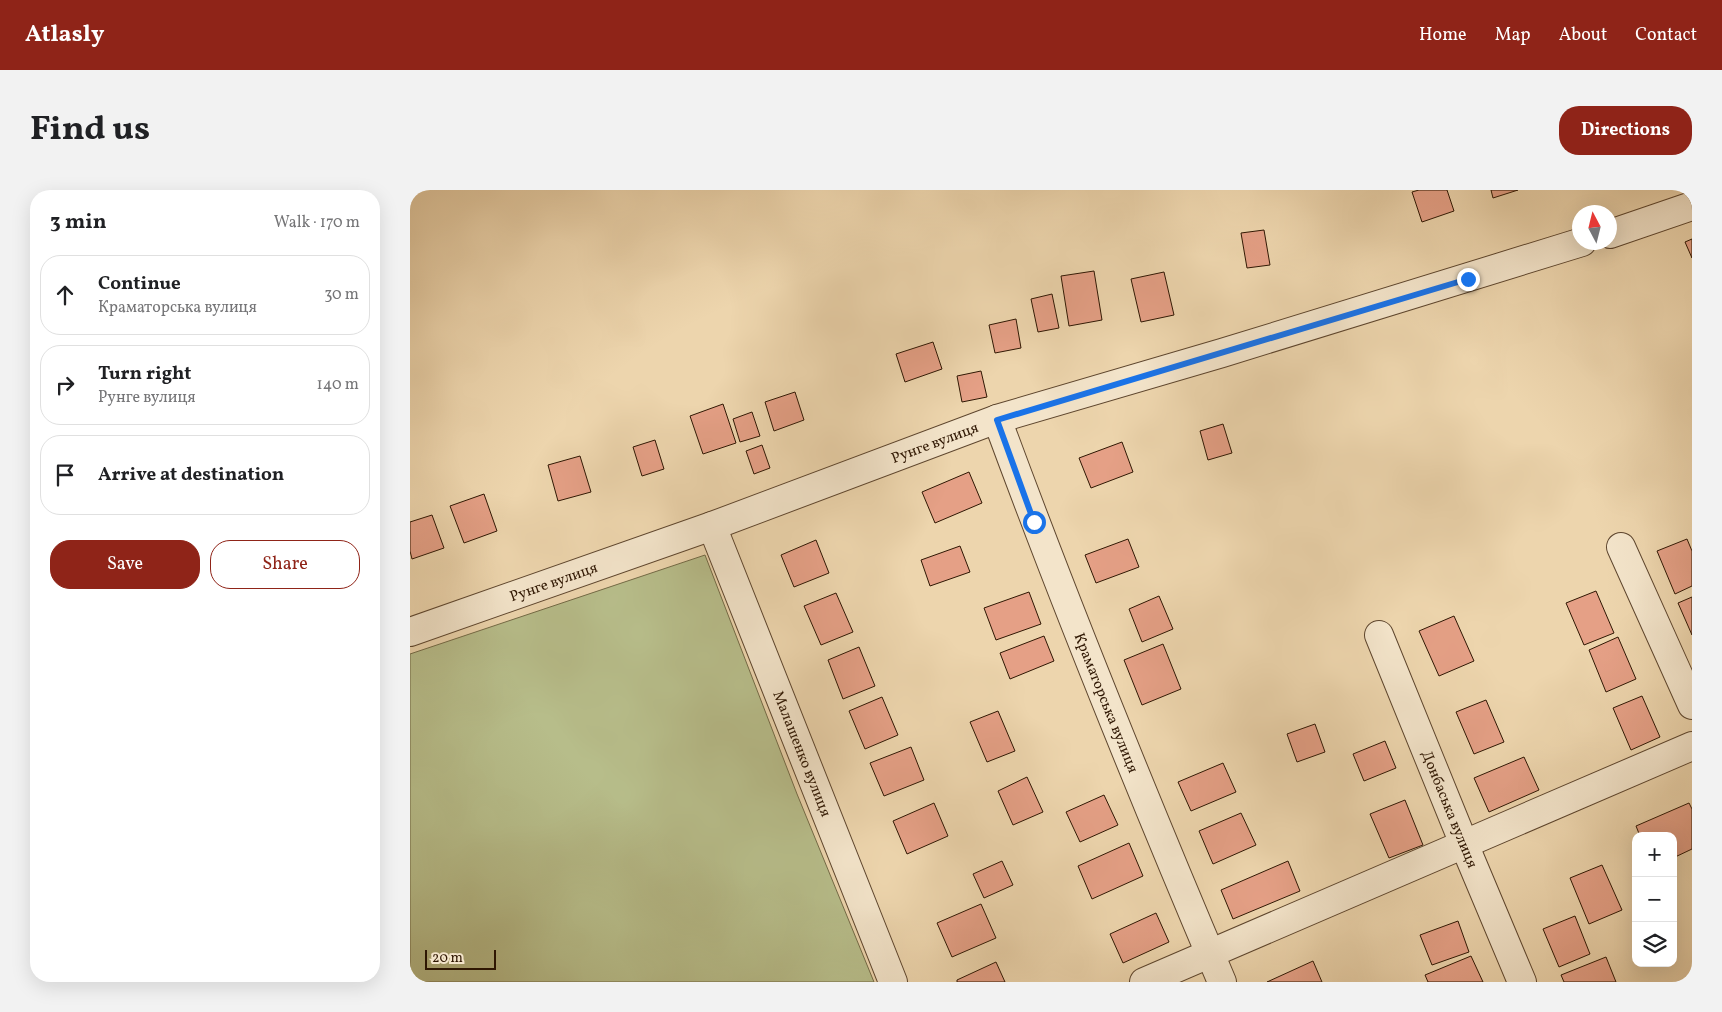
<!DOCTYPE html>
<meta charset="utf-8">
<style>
:root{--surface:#fff;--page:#f2f2f2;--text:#202124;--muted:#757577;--line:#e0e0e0;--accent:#8f2418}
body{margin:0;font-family:Vollkorn,serif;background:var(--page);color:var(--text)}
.controls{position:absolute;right:15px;bottom:15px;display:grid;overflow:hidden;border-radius:10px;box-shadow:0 5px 20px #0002}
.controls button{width:45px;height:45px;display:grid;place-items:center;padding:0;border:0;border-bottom:1px solid var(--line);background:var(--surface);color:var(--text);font:25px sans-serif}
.compass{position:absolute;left:1162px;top:15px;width:45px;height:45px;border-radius:50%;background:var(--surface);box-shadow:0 5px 20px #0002;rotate:353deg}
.scale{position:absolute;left:15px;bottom:12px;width:71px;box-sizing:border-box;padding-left:5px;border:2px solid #2f1703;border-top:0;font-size:14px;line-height:18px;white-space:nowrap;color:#2f1703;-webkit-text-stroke:4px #f3e4ca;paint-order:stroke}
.stop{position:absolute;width:15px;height:15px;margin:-11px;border:4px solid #1a73e8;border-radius:50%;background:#fff}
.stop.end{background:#1a73e8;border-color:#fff;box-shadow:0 1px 5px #0008}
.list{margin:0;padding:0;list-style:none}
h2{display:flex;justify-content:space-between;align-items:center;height:65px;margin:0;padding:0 20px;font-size:21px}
h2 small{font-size:16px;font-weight:400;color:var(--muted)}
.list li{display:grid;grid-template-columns:32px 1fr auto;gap:15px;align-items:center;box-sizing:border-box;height:80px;margin:0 10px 10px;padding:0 10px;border:1px solid var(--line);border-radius:20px}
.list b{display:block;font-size:19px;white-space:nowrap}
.list p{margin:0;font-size:16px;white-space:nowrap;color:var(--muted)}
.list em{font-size:16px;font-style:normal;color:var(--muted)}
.actions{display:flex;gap:10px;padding:15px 20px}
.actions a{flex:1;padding:11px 0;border:1px solid var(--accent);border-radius:20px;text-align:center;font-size:18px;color:var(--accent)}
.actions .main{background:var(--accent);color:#fff}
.icon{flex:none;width:28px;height:28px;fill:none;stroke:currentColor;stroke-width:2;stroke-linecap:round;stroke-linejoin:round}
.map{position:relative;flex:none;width:1282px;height:792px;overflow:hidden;border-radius:20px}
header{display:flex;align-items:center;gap:30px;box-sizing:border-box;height:70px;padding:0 25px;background:var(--accent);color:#fff}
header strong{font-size:24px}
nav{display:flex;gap:28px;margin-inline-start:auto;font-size:18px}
.intro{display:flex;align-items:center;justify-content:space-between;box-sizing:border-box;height:120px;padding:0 30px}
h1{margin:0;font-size:35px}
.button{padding:12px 22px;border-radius:20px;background:var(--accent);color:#fff;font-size:18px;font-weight:700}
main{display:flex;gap:30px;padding:0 30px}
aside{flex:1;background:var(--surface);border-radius:20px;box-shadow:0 5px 20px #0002}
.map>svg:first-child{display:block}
.green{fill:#b7bd8a;stroke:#736a46}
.building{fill:#e5a086;stroke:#2f1703}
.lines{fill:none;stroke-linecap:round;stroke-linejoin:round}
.minor-casing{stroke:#5e462e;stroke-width:30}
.minor{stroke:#f3e4ca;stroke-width:28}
.route{stroke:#1a73e8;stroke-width:6}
.labels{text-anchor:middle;stroke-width:4;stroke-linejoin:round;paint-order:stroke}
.street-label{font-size:15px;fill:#2f1703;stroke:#f3e4ca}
</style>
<header>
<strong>Atlasly</strong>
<nav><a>Home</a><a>Map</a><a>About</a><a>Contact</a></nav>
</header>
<div class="intro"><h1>Find us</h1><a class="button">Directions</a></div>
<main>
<aside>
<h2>3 min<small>Walk · 170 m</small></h2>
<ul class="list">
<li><svg class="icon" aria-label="ahead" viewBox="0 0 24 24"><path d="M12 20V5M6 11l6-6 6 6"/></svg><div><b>Continue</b><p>Краматорська вулиця</p></div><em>30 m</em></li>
<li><svg class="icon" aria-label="right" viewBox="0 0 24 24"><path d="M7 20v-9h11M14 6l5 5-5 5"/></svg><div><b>Turn right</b><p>Рунге вулиця</p></div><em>140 m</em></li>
<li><svg class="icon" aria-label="arrive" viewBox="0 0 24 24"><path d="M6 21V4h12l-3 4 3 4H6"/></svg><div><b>Arrive at destination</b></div></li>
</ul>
<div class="actions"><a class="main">Save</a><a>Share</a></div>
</aside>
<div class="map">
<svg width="1282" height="792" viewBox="0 0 1282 792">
<rect width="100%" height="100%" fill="#edd5ad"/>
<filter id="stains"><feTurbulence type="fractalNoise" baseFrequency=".004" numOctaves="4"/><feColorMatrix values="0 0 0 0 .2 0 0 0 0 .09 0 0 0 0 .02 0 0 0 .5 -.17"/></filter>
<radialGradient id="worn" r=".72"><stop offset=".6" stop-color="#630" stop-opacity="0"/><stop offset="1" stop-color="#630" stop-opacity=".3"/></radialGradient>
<!-- green -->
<path class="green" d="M295 365 387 604 464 792H0V464Z"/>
<!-- building -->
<path class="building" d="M1009 0H1037L1044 21 1012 32 1002 2Z
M1081 0H1108L1083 8Z
M854 40 860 75 837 78 831 43Z
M1282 49V68L1275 52Z
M684 81 692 130 659 136 651 86Z
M754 82 764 125 731 132 721 89Z
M642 104 649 138 628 142 621 109Z
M606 129 611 158 585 163 579 135Z
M523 152 532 179 495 192 486 164Z
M571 181 577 207 552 212 547 186Z
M385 202 394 230 364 241 355 212Z
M313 214 326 253 293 264 280 226Z
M342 222 350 246 330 252 323 229Z
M813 234 822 263 798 270 790 241Z
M245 250 254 279 232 286 223 257Z
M712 252 723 282 681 298 669 268Z
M352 255 360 278 344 284 336 261Z
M170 266 181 302 148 311 138 275Z
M559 282 572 313 525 333 512 302Z
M74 304 87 341 54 353 40 316Z
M22 325 34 358 2 369 0 361V332Z
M718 349 729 377 686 393 675 365Z
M1277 349 1282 361V396L1265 404 1247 361Z
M406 350 419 383 384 397 371 365Z
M550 356 560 382 520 396 511 370Z
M1186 401 1204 443 1174 455 1156 413Z
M619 402 631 434 586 450 574 418Z
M426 403 443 442 411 455 394 416Z
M749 406 763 439 732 452 719 419Z
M1282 407V445L1268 413Z
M1044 426 1064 471 1029 486 1009 441Z
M634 446 644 471 600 489 590 463Z
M1208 447 1226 489 1196 502 1179 460Z
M753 454 771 499 732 515 714 470Z
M449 457 465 496 433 509 418 470Z
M1232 506 1250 547 1221 560 1203 518Z
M472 507 488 545 455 559 439 521Z
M1076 510 1094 552 1064 564 1046 522Z
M588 521 605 561 577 572 560 532Z
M905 534 915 562 887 572 877 544Z
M975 551 986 578 954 591 943 564Z
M501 557 514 590 474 606 460 573Z
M1114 567 1129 600 1079 622 1064 588Z
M813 573 826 602 781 621 768 592Z
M617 587 633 622 603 635 588 601Z
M694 605 708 635 670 652 656 622Z
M995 610 1013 655 979 668 960 624Z
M524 613 538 646 497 664 483 631Z
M1279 613 1282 619V659L1263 668V646H1230L1226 636Z
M831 623 846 655 803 674 789 641Z
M719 653 733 686 682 709 668 676Z
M592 671 603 695 574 708 563 684Z
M878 671 890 701 823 729 811 700Z
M1192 675 1212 720 1179 734 1160 688Z
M571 714 586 748 542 767 527 733Z
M746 723 759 752 713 773 700 744Z
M1165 726 1180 764 1149 777 1133 739Z
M1048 731 1059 762 1022 775 1010 745Z
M1061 766 1073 792H1018L1015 785Z
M1196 767 1206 792H1154L1151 785Z
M903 771 912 792H857Z
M586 772 595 792H547V790Z"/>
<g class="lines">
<!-- minor casing -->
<g class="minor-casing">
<g id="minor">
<path d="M1200 44 1282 16"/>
<path id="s1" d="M587 229C657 419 733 606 812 792"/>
<path id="s2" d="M302 336 483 792"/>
<path d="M1211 357 1282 515"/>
<path id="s3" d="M0 442 302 336 587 229 812 163 1172 52"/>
<path id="s4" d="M969 445 1054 654 1112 792"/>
<path d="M734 792 1282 556"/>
</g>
</g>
<!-- minor -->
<use href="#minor" class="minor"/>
</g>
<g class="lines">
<!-- route -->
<path class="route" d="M624 332 587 230 1058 89"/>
</g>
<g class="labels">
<!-- street labels -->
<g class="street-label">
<text dy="5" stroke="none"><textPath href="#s3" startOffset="558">Рунге вулиця</textPath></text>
<text dy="5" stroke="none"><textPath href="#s3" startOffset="152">Рунге вулиця</textPath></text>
<text dy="5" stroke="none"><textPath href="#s1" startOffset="304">Краматорська вулиця</textPath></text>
<text dy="5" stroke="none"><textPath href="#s2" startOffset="245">Малашенко вулиця</textPath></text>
<text dy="5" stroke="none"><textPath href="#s4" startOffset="188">Донбаська вулиця</textPath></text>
</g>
</g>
<rect width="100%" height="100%" filter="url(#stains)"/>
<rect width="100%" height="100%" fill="url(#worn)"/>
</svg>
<div class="controls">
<button>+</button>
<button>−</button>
<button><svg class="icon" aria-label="layers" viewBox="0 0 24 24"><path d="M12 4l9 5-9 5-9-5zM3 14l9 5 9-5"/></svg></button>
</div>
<svg class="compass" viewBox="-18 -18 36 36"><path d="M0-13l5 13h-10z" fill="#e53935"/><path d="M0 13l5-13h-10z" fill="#757577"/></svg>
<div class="scale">20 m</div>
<div class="stop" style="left:624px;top:332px"></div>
<div class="stop end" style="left:1058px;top:89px"></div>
</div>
</main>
